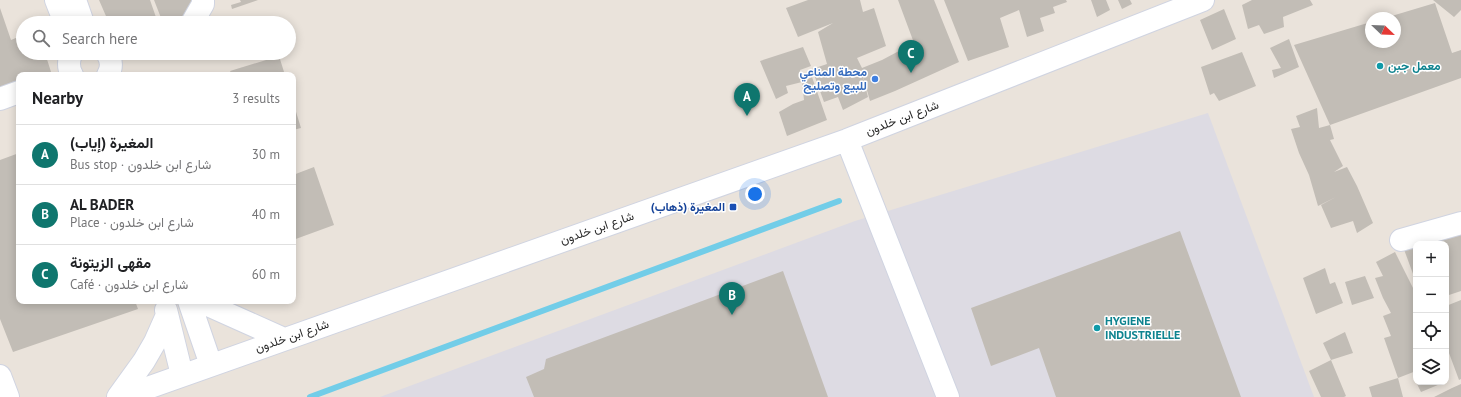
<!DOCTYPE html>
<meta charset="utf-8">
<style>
:root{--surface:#fff;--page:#f6f6f6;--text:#202124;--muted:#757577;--line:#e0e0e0;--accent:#0f766e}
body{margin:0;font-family:"PT Sans",Vazirmatn,sans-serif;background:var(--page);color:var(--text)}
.controls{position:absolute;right:12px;bottom:12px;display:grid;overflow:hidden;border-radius:8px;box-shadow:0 2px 10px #0003}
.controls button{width:36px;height:36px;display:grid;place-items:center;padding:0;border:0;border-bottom:1px solid var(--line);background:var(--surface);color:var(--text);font:20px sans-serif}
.compass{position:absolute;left:1365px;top:12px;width:36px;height:36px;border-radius:50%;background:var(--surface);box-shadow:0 2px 10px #0003;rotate:113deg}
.you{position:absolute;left:755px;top:194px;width:14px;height:14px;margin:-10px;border:3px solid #fff;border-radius:50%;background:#1a73e8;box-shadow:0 0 0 6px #1a73e833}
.badge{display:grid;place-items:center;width:26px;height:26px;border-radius:50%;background:var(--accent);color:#fff;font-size:13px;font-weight:700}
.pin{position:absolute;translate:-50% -33px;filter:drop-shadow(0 1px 2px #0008)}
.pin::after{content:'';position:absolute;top:21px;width:14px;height:12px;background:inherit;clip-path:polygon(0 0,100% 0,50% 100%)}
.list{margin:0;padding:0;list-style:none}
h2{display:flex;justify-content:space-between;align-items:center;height:52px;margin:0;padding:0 16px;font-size:17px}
h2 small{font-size:13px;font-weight:400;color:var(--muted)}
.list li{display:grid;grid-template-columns:26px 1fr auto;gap:12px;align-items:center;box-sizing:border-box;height:60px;padding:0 16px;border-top:1px solid var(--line)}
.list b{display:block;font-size:15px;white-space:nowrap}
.list p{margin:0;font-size:13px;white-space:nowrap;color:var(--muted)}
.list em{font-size:13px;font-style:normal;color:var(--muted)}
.icon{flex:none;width:22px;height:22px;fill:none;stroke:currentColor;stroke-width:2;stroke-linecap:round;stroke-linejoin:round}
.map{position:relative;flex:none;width:1461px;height:397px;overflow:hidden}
.search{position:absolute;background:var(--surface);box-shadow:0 2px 10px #0003;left:16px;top:16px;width:280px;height:44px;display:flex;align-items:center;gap:10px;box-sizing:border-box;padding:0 14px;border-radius:22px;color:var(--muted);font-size:15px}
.panel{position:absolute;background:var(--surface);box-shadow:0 2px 10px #0003;left:16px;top:72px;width:280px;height:232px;border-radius:8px}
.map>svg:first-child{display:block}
.industrial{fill:#dddbe3}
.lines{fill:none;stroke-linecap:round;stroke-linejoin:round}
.stream{stroke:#72cde8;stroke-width:6}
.building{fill:#c2bdb6}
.minor-casing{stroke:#d0d4e1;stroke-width:24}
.minor{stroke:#fff;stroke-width:22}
.culture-dot{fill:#0f9aa8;stroke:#fff;stroke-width:1.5}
.shop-dot{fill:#3f7fe0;stroke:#fff;stroke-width:1.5}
.transit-dot{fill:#1a4fb4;stroke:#fff;stroke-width:1.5}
.labels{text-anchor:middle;stroke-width:3;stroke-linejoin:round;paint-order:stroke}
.culture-label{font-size:12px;font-weight:bold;fill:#0d838f;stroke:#fff;text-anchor:start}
.shop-label{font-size:12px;font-weight:bold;fill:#366cbe;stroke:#fff;text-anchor:end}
.street-label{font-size:12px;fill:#282828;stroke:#fff}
.transit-label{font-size:12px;font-weight:bold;fill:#164399;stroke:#fff;text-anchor:end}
</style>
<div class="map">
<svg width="1461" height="397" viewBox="0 0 1461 397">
<rect width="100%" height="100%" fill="#eae3db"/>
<!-- industrial -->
<path class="industrial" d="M1208 113 1314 397H380L855 221Z"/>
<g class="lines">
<!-- stream -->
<path class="stream" d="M310 397 839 201"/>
</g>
<!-- building -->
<path class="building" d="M99 0H150L158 23H109Z
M154 0H194L187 23H163Z
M240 0H258L232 9 231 5 241 2Z
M808 0H860L863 12 874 8 886 46 857 58 862 68 882 60 914 43 898 0H934L959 62 895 91 870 101 861 69 868 97 843 110 838 97 824 102 812 69 827 64 818 32 833 23 798 37 786 8Z
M944 0H1066L1067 2 1053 7 1055 13 1040 18 1044 31 1027 37 1019 10 1000 18 1009 47 968 61Z
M1091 0H1106L1110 10 1097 17Z
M1118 0H1130L1132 4 1122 9Z
M1252 0H1310L1313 5 1283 17 1284 27 1264 34 1259 25 1248 29 1242 5Z
M1433 0H1461V10L1454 17Z
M1435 3 1452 53 1461 50V78L1330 125 1294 45 1371 22V42H1395V18H1385Z
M0 8 11 40 23 35V53H45L52 75H19V90L0 97Z
M1224 9 1236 39 1212 50 1200 20Z
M1289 39 1299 67 1274 78 1272 70 1281 68 1270 48Z
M803 47 811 66 800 70 802 82 786 86 788 93 776 99 760 61Z
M1242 52 1256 86 1219 101 1214 93 1210 95 1201 67Z
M279 56 285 75H232L230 71Z
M812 77 827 120 787 136 779 112 793 104 804 100 802 82Z
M293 102 301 128 293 130Z
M1317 108 1319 128 1330 125 1334 139 1330 140 1343 166 1334 172 1347 167 1357 186 1373 223 1357 233 1353 221 1331 228 1321 205 1336 197 1318 206 1309 175 1299 153 1291 129 1300 127 1296 116Z
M19 153V301H135L138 309 13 352 0 319V160Z
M314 167 334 225 293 240V175Z
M1461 229V291L1446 296V244H1416V282L1402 244Z
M1180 231 1241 397H1056L1039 348 991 366 971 308Z
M1395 252 1416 294V371L1398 378 1384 338 1391 336 1383 316 1391 313 1383 298 1375 278 1383 276 1376 262Z
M1325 268 1330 284 1335 282 1343 303 1316 314 1303 278Z
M783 271 828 397H534L526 377 544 369 546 359Z
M1365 276 1374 298 1352 305 1345 282Z
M1461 300V379L1459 380 1446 345V306Z
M1345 332 1353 353 1331 360 1323 343Z
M1331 360 1346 396 1344 397H1321L1309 371Z
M1398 378 1403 397H1372L1369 387Z
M1416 382H1445L1421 392Z
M1461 384V397H1434L1452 388Z"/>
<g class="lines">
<!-- minor casing -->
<g class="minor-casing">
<path id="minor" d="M56 0 65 23
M75 0 83 23
M192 23 203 4V0
M107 53C112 60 112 68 108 75
M72 75C68 68 68 59 72 53
M0 99 19 92
M847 140 948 397
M1401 240 1461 223
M189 301 211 365
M199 301 284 339
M166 310 182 375
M0 376 8 397
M118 397 144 361 155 342 167 315
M122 397 847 140 1203 0"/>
</g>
<!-- minor -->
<use href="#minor" class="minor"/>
</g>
<!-- markers -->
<g class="culture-dot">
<circle cx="1380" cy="66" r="4"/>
<circle cx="1097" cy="328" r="4"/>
</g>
<circle class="shop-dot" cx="875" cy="79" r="4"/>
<rect class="transit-dot" x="729" y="203" width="8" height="8" rx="2"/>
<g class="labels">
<!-- culture labels -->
<g class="culture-label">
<text x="1388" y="70">معمل جبن</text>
<text x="1105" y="325">HYGIENE<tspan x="1105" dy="14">INDUSTRIELLE</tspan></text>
</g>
<!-- shop labels -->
<g class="shop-label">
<text x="867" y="76">محطة المناعي<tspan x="867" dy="14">للبيع وتصليح</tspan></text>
</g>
<!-- street labels -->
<g class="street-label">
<text transform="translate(902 118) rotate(-21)" y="4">شارع ابن خلدون</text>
<text transform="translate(597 228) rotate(-19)" y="4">شارع ابن خلدون</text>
<text transform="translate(292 336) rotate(-19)" y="4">شارع ابن خلدون</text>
</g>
<!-- transit labels -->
<g class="transit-label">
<text x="725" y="211">المغيرة (ذهاب)</text>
</g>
</g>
</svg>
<div class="controls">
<button>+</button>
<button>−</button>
<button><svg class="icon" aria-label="locate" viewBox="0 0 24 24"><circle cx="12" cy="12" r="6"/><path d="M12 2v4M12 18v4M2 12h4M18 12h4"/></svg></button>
<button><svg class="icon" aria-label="layers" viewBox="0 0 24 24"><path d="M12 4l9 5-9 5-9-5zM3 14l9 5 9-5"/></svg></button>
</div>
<svg class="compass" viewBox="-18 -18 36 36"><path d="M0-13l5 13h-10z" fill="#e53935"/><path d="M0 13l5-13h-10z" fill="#757577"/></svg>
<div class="you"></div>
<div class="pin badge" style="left:747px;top:116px">A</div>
<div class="pin badge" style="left:732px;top:315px">B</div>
<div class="pin badge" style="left:911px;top:73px">C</div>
<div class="search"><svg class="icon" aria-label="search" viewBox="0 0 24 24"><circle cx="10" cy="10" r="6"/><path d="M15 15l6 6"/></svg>Search here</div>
<section class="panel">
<h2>Nearby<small>3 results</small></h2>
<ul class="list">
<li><span class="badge">A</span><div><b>المغيرة (إياب)</b><p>Bus stop · شارع ابن خلدون</p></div><em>30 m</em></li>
<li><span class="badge">B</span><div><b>AL BADER</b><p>Place · شارع ابن خلدون</p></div><em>40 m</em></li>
<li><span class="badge">C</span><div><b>مقهى الزيتونة</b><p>Café · شارع ابن خلدون</p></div><em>60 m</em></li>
</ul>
</section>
</div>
